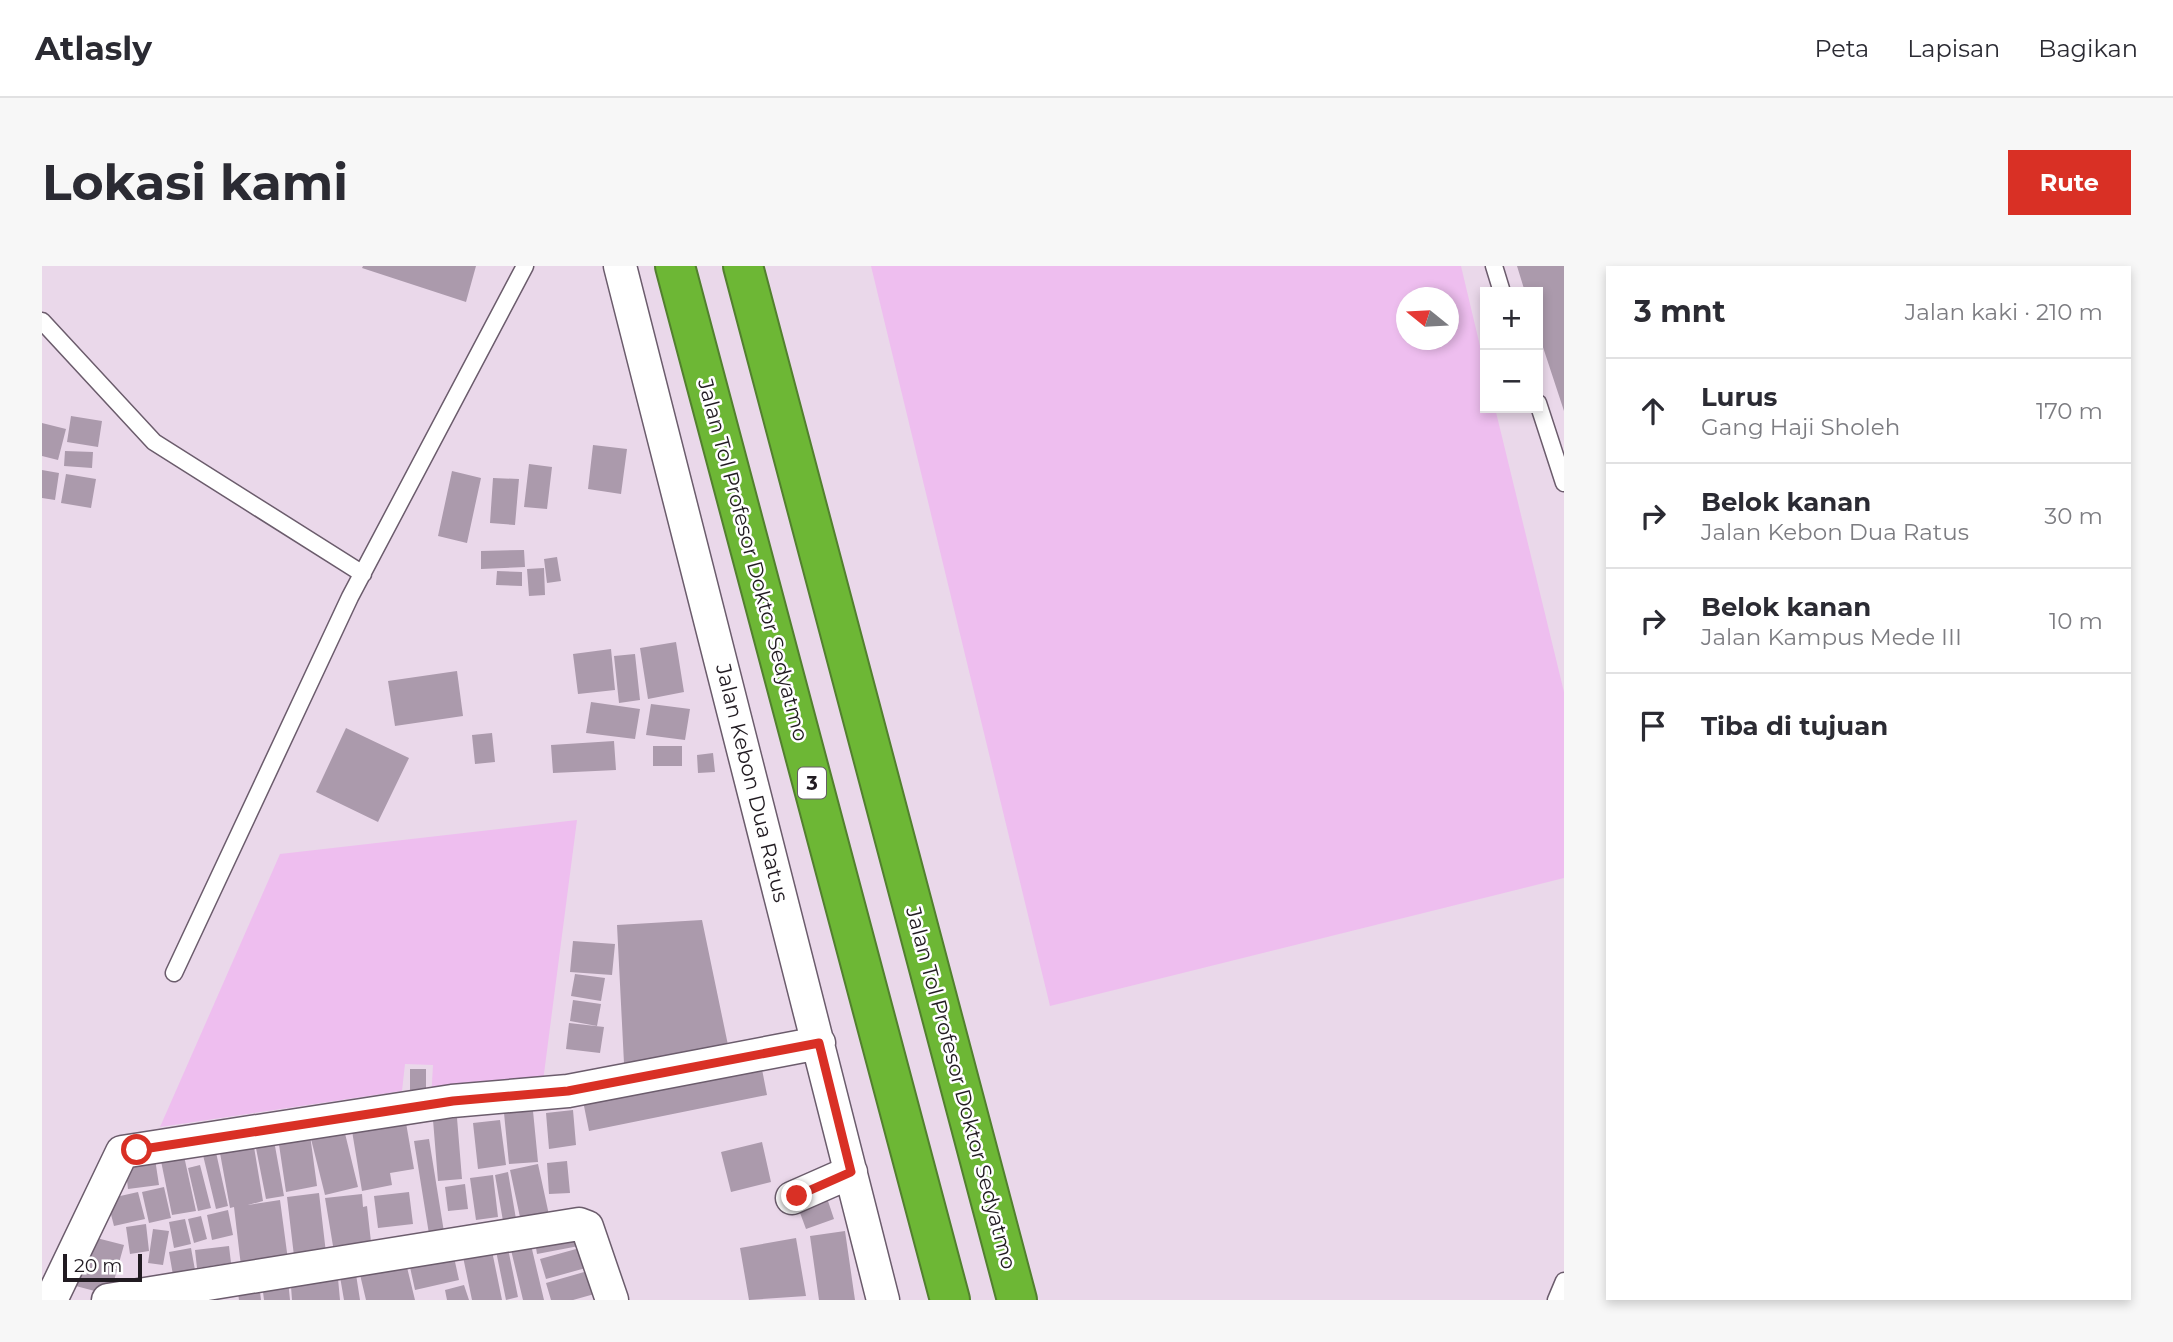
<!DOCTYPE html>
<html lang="id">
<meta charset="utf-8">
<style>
:root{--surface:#fff;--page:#f7f7f7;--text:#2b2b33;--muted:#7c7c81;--line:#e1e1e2;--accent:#d93025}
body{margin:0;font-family:Montserrat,sans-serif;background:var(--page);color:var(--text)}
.controls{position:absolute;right:21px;top:21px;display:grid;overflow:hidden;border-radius:0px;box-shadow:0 4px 10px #0003}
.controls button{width:63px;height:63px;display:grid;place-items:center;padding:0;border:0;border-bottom:2px solid var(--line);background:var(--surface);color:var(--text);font:35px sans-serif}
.compass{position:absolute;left:1354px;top:21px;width:63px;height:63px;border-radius:50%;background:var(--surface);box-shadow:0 4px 10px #0003;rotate:288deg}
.scale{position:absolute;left:21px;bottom:18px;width:79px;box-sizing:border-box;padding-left:7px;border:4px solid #211b21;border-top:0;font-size:19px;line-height:24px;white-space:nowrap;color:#211b21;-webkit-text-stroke:5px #fff;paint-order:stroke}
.stop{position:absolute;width:21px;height:21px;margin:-16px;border:5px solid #d93025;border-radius:50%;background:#fff}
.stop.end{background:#d93025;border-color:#fff;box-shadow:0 2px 7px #0008}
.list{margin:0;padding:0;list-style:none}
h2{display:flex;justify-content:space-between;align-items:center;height:91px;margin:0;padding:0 28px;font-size:30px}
h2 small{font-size:23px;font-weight:400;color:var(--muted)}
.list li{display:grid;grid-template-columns:46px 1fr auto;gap:21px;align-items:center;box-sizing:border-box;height:105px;padding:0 28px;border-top:2px solid var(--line)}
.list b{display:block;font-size:26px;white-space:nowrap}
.list p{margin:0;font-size:23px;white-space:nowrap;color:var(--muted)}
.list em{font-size:23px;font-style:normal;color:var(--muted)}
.icon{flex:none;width:38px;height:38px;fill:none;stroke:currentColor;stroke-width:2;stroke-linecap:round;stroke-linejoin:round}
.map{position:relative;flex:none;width:1522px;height:1034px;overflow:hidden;border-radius:0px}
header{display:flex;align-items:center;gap:42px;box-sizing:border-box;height:98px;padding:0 35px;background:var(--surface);border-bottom:2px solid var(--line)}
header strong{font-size:33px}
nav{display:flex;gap:38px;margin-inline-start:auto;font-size:24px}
.intro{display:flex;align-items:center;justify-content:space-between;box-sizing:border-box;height:168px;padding:0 42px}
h1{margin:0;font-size:49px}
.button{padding:18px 32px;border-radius:0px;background:var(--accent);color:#fff;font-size:24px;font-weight:700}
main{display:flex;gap:42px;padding:0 42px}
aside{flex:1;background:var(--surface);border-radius:0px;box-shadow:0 4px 10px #0003}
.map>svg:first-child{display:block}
.green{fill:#eebeef;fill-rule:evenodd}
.building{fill:#ab9aac}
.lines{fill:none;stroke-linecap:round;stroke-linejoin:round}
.service-casing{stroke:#6b5c6c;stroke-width:19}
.minor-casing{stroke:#6b5c6c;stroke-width:35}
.motorway-casing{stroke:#52802e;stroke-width:42}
.service{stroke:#fff;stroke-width:16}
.minor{stroke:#fff;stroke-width:32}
.motorway{stroke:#6db735;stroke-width:38}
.route{stroke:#d93025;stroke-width:9}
.labels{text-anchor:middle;stroke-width:5;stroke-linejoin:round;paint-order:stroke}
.shield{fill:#fff;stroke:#645f64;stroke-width:2}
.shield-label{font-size:19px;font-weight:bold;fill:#211b21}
.street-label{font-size:21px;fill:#211b21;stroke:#fff}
</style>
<header>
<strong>Atlasly</strong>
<nav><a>Peta</a><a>Lapisan</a><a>Bagikan</a></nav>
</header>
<div class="intro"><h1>Lokasi kami</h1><a class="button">Rute</a></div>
<main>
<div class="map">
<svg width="1522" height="1034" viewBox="0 0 1522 1034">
<rect width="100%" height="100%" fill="#ead8ea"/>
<!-- green -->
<path class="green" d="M829 0H1419L1443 101V142H1453L1522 426V612L1008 740ZM1364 32H1406V74H1364Z
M535 554 500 823 389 834 391 799 363 798 360 825 118 861 238 588Z"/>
<!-- building -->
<path class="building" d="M321 0H434L424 36 320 2Z
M1475 0H1522V145L1496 66V26H1483Z
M29 150 60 155 56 181 25 176Z
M0 157 24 163 16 194 0 190Z
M551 179 585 183 579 228 546 223Z
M23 185 51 186 50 202 22 200Z
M487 198 510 201 505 243 482 241Z
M0 204 17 207 13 234 0 232Z
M410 205 439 212 425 277 396 270Z
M24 208 54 213 49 242 19 237Z
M451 212 477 213 473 259 448 257Z
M482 284 483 301 439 303V285Z
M515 291 519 315 505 317 502 293Z
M502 302 503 329 487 330 485 303Z
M455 305 480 306V320L454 319Z
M634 376 642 426 606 433 598 382Z
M569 383 573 424 536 428 531 388Z
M593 388 598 434 577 437 572 390Z
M415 405 421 450 353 460 346 415Z
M549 436 598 443 593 473 544 467Z
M609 438 648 443 643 474 604 469Z
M304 462 367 492 336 556 274 526Z
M450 467 453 496 433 498 430 469Z
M572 475 574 504 511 507 509 479Z
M611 480H640V500H611Z
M671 487 673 506 656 507 655 489Z
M660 654 686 779 582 797 575 659Z
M531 675 573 678 570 709 528 706Z
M533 708 563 712 559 735 529 730Z
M531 734 559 738 555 760 528 755Z
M527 757 562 761 558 787 524 783Z
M719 798 725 829 547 865 541 835Z
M368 803H384V827H368Z
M531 844 534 879 507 883 504 847Z
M491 845 496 896 467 898 462 847Z
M363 851 372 903 348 907 350 919 320 925 309 859Z
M415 852 420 913 396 915 391 854Z
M458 854 464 899 436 903 431 857Z
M300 855 316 921 283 929 268 869 275 920 244 926 235 865Z
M210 869 221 935 206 939 238 934 246 994 199 1000 192 941 188 942 176 876Z
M231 869 242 930 224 933 212 872Z
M387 873 402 966 387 968 372 875Z
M720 876 729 916 689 926 679 886Z
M173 882 186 940 174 943 160 885Z
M142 890 154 945 130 949 119 895Z
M113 893 117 919 86 923 83 897Z
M525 895 528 927 507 928 505 897Z
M496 898 507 949 479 956 468 904Z
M158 899 169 942 156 945 146 902Z
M466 906 474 953 461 955 453 909Z
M451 909 456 951 434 954 428 912Z
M423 918 426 943 406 945 403 921Z
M122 921 129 952 107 957 100 926Z
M96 926 103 953 72 960 65 933Z
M367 926 371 958 336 962 332 930Z
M783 926 792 953 764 963 754 936Z
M277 927 284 987 252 990 245 931Z
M320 928 321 941 325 940 329 976 291 980 283 932Z
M186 944 191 969 170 974 165 949Z
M159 950 165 973 152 977 146 953Z
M143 953 149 978 132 982 127 956Z
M104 958 107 985 88 988 84 961Z
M538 961 542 979 495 988 492 969Z
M111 963 127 965 121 999 106 997Z
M803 965 813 1034H777L768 970Z
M43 969 82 979 68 1029 30 1019Z
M754 972 764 1030 707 1034 698 982Z
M465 978 476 1031 464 1034 453 980Z
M489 979 502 1034H481L469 984Z
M187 980 189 997 155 1002 153 984Z
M449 980 460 1034H430L420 986Z
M545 980 551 1000 504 1013 498 993Z
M149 982 153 1004 131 1009 127 986Z
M410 982 417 1014 373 1024 366 992Z
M362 989 373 1034H324L316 1000Z
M295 1002 298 1034H250L248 1007Z
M313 1002 318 1034H302L297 1005Z
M549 1004 556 1027 531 1034H509L504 1017Z
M246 1014 248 1034H222L220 1018Z
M217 1017 219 1034H197L195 1020Z
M422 1019 427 1034H405L403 1024Z"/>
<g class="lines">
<!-- service casing -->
<g class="service-casing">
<path id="service" d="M1452 0 1460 26
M0 55 112 176 321 308
M1496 137 1522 217
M132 707 308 331 483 0
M1514 1034 1522 1015"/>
</g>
<!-- minor casing -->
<g class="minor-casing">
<path id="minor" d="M578 0 841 1034
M750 932 809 906
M9 1034 80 886 410 835 526 825 777 777
M66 1034 537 958 545 961 570 1034"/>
</g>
<!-- motorway casing -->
<g class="motorway-casing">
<path id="motorway" d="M633 0 908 1034
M701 0 975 1034"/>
</g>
<!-- service -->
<use href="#service" class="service"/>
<!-- minor -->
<use href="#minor" class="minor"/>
<!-- motorway -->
<use href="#motorway" class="motorway"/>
</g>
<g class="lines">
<!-- route -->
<path class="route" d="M95 884 411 835 526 825 777 777 809 906 755 930"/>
</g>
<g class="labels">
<!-- shield labels -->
<rect class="shield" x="756" y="501.5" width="28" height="31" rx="5"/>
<g class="shield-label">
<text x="770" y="524">3</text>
</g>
<!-- street labels -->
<g class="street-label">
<text transform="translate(711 294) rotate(75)" y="7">Jalan Tol Profesor Doktor Sedyatmo</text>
<text transform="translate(710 517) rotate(76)" y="7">Jalan Kebon Dua Ratus</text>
<text transform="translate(919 822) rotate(75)" y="7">Jalan Tol Profesor Doktor Sedyatmo</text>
</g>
</g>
</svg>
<div class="controls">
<button>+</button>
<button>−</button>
</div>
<svg class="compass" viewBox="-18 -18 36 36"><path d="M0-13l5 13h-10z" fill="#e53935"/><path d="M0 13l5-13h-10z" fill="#7c7c81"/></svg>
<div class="scale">20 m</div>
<div class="stop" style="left:95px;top:884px"></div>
<div class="stop end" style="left:755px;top:930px"></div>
</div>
<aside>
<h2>3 mnt<small>Jalan kaki · 210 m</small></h2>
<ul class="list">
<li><svg class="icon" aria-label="ahead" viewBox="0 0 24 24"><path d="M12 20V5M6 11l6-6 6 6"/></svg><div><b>Lurus</b><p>Gang Haji Sholeh</p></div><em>170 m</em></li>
<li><svg class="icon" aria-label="right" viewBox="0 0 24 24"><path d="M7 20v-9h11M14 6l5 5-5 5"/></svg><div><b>Belok kanan</b><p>Jalan Kebon Dua Ratus</p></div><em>30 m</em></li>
<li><svg class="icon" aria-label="right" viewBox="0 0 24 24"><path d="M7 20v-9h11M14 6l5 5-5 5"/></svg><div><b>Belok kanan</b><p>Jalan Kampus Mede III</p></div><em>10 m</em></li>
<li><svg class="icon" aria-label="arrive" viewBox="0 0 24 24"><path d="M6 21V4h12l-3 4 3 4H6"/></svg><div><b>Tiba di tujuan</b></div></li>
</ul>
</aside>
</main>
